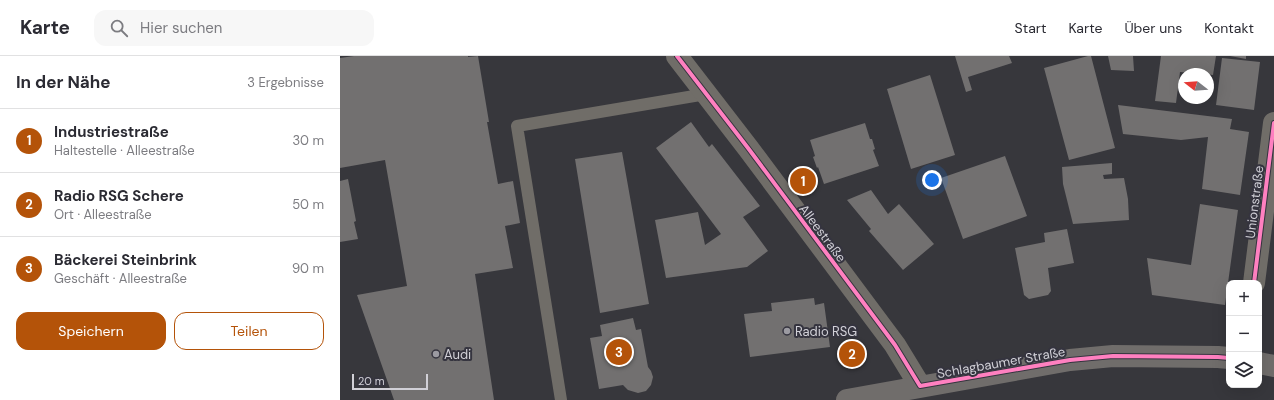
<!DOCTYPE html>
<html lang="de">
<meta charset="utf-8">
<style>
:root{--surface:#fff;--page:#f7f7f7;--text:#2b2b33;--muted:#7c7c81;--line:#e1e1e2;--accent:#b45309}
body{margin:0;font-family:"DM Sans",sans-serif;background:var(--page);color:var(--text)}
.controls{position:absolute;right:12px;bottom:12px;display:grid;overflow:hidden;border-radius:8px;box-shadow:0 4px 16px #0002}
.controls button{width:36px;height:36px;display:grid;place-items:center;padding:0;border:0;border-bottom:1px solid var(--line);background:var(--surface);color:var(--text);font:20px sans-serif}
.compass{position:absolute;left:838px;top:12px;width:36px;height:36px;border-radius:50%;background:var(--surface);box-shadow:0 4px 16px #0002;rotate:287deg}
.scale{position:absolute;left:12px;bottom:10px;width:76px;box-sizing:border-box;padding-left:4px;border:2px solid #d1d0d7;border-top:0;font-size:11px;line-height:14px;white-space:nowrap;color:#d1d0d7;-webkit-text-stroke:3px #35343f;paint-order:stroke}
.you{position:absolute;left:592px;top:124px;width:14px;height:14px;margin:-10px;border:3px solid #fff;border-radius:50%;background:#1a73e8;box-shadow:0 0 0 6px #1a73e833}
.badge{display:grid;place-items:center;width:26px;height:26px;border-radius:50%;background:var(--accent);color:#fff;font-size:13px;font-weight:700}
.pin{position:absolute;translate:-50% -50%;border:2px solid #fff;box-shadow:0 1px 4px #0006}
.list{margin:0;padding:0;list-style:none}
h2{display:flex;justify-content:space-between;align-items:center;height:52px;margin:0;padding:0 16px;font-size:17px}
h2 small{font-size:13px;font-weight:400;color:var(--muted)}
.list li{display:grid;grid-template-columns:26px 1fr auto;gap:12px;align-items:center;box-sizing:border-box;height:64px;padding:0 16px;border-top:1px solid var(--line)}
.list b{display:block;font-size:15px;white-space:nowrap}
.list p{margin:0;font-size:13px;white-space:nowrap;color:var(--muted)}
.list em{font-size:13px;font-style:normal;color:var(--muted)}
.actions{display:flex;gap:8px;padding:12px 16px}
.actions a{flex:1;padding:9px 0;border:1px solid var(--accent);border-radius:12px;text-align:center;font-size:14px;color:var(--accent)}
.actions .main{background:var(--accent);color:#fff}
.icon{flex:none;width:22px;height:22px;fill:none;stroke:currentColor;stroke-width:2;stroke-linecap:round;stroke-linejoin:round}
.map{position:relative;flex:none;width:934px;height:344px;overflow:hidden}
header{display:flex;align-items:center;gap:24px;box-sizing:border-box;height:56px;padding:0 20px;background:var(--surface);border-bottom:1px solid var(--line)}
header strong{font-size:19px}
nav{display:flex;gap:22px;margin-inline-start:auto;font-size:14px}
.search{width:280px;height:36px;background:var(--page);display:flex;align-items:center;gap:10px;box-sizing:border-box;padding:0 14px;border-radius:12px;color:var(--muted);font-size:15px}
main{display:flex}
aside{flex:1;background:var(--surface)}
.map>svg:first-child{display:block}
.building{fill:#727070}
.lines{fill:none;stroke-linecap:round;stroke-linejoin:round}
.lane{stroke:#706d68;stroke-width:12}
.street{stroke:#706d68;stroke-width:22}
.primary{stroke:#706d6b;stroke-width:22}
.cycleway-casing{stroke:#35343f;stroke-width:6}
.cycleway{stroke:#ff80c0;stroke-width:4}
.poi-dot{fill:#9b9aa1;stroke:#35343f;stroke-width:1.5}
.labels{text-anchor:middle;stroke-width:4;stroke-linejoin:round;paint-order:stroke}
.street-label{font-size:13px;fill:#d1d0d7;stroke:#35343f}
.poi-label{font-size:13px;fill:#d1d0d7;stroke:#35343f;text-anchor:start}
</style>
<header>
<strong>Karte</strong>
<div class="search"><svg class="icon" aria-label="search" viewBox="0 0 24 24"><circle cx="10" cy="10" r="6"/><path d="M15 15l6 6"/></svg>Hier suchen</div>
<nav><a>Start</a><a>Karte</a><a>Über uns</a><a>Kontakt</a></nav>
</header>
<main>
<aside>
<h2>In der Nähe<small>3 Ergebnisse</small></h2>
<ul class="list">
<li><span class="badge">1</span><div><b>Industriestraße</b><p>Haltestelle · Alleestraße</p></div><em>30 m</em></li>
<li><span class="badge">2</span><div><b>Radio RSG Schere</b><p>Ort · Alleestraße</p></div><em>50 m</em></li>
<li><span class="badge">3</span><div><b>Bäckerei Steinbrink</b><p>Geschäft · Alleestraße</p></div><em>90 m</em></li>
</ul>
<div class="actions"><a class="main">Speichern</a><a>Teilen</a></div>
</aside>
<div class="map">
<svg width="934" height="344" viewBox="0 0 934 344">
<rect width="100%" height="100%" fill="#37373c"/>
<!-- building -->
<path class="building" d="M14 0H128V1L138 0 149 66H147L158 128 173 125 180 167 165 170 173 212 135 218 154 344H54L17 239 67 230 45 104 0 112V2Z
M615 0H669L672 7 628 21 632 34 626 36Z
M748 0H751L775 92 729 104 704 12Z
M768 0H793L794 15 771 14Z
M821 0H876L873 19 840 16 836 47 815 45Z
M890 0H906V3Z
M882 2 920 6 914 54 876 49Z
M590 19 615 99 571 113 547 33Z
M778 49 892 63 890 73 909 76 900 139 862 133 868 81 841 84 783 78Z
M351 66 369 91 372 88 420 150 403 161 428 195 407 211 326 222 315 164 358 156 365 189 381 178 316 92Z
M525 67 530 83H532L535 93 533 94 539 110 484 128 478 111 477 112 473 101 475 100 470 84Z
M282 96 309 248 260 257 235 103Z
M665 100 687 160 623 183 601 122Z
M772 107V118L763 119 764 123 784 122 788 143 789 164 733 168 723 128 722 111Z
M8 123 16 165 14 166 18 183 0 186V125Z
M531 134 548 158 559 148 594 188 563 214 529 175 531 173 507 144Z
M860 148 898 154 885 249 812 239 807 202 851 209Z
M727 173 734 207 708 212 711 235 708 239 689 243 684 239 675 192 705 186 704 177Z
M474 242 475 249 484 247 490 291 410 301 404 258 432 255 431 247Z
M293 262 296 274 301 273 308 311 311 315 313 321 311 329 306 335 298 337 288 334 283 329 259 333 250 282 262 280 260 269Z"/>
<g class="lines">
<!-- lane -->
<path class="lane" d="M221 344 177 70 366 38"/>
<!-- street -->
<path class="street" d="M337 0 408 92 555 289 580 330
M914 227 934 67"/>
<!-- primary -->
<path class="primary" d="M919 307 934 310
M507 344 730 304 773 300 878 301 889 302"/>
<!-- cycleway casing -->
<g class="cycleway-casing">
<path id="cycleway" d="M337 0 408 92 555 289 580 330 730 304 773 300 878 301 889 302
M914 227 934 67"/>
</g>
<!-- cycleway -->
<use href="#cycleway" class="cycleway"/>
</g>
<!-- markers -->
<g class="poi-dot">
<circle cx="447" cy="275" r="4"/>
<circle cx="96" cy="298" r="4"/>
</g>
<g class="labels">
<!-- street labels -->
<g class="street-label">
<text transform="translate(914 146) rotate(-83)" y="5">Unionstraße</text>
<text transform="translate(483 177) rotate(53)" y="5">Alleestraße</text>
<text transform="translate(661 306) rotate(-10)" y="5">Schlagbaumer Straße</text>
</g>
<!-- poi labels -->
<g class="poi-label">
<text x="455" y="280">Radio RSG</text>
<text x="104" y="303">Audi</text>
</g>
</g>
</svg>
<div class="controls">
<button>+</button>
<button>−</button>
<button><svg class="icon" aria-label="layers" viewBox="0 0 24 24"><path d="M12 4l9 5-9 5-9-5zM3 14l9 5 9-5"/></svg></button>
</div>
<svg class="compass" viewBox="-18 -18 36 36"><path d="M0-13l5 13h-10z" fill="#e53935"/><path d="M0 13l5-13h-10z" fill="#7c7c81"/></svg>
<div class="scale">20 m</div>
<div class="you"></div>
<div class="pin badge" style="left:463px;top:125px">1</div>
<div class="pin badge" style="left:512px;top:298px">2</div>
<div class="pin badge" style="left:279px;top:296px">3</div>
</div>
</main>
